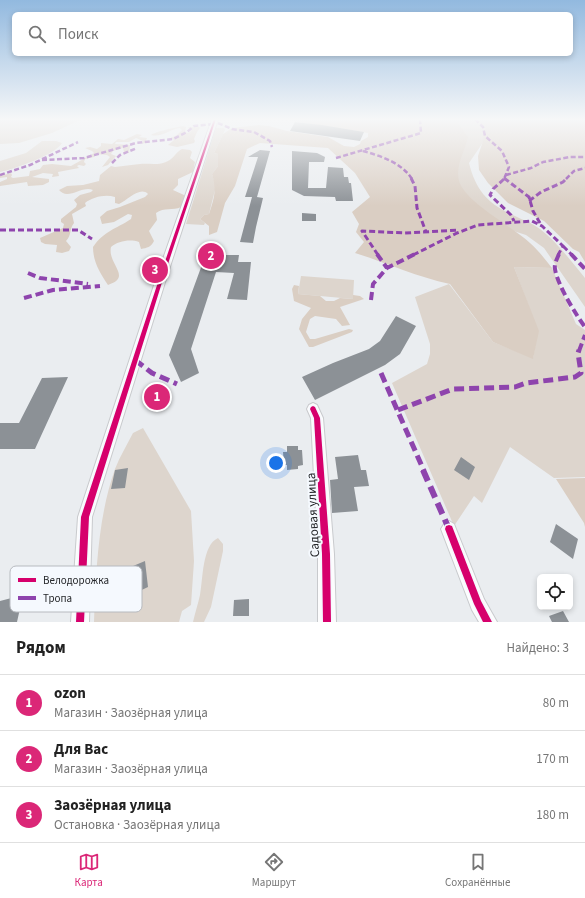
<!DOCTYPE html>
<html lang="ru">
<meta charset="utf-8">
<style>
:root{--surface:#fff;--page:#f2f2f2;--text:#222;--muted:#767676;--line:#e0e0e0;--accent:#db2777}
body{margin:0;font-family:"Source Sans 3",sans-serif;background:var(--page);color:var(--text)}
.controls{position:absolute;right:12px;bottom:12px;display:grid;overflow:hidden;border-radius:6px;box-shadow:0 2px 6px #0003}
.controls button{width:36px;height:36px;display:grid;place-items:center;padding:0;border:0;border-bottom:1px solid var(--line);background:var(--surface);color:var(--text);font:20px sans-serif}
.you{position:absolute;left:276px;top:463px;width:14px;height:14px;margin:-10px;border:3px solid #fff;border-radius:50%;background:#1a73e8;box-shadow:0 0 0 6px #1a73e833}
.badge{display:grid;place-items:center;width:26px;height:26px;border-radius:50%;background:var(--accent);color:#fff;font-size:13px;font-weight:700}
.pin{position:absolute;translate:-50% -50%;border:2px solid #fff;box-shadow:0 1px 4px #0006}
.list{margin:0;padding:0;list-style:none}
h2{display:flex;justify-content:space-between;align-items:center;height:52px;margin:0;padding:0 16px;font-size:17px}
h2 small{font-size:13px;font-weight:400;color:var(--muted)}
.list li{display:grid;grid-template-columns:26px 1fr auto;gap:12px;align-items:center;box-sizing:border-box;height:56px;padding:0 16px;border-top:1px solid var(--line)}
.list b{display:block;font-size:15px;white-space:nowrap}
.list p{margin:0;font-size:13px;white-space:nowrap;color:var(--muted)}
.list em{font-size:13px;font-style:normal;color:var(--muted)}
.icon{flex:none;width:22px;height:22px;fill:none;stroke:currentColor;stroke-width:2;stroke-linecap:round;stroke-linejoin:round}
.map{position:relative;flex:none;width:585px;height:622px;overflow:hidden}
.search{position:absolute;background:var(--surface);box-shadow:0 2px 6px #0003;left:12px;right:12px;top:12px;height:44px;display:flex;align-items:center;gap:10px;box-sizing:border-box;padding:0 14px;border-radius:6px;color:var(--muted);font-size:15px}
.sheet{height:220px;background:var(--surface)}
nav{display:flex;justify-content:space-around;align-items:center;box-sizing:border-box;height:56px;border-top:1px solid var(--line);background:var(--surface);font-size:11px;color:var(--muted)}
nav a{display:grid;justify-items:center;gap:2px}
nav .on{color:var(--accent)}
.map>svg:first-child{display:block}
.green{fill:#ddd5cd}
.forest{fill:#dacec3}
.building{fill:#8c9196}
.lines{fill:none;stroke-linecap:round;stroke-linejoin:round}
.minor-casing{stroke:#c8cacd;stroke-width:2}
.minor{fill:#fcfcfd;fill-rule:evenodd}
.quiet-far4{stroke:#8e44ad;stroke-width:2.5;stroke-dasharray:5 2.5;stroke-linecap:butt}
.quiet-far3{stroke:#8e44ad;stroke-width:3;stroke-dasharray:6 3;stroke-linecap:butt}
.quiet-far2{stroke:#8e44ad;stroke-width:4;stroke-dasharray:8 4;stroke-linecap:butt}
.quiet-far1{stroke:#8e44ad;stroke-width:5;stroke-dasharray:10 5;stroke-linecap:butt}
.quiet{stroke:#8e44ad;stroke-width:6;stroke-dasharray:12 6;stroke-linecap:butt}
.cycleway-casing{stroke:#f5f9fe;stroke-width:3}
.cycleway{fill:#d6006c;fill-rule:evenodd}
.labels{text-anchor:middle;stroke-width:4;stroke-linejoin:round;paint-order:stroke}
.near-street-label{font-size:13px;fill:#26282b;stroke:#f5f9fe}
.key{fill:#f5f9fe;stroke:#b7babf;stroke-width:1}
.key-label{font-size:11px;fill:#26282b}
</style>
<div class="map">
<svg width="585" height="622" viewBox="0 0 585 622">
<rect width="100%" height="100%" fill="#eaedf0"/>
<!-- green -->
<path class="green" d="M0 119H82L52 133 19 143 0 144Z
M441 119H585V143L488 135 469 163C476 191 488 204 515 216 523 220 532 223 540 229 557 242 571 261 585 278V307L544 248 526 235 473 218 419 143Z
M216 128H224L225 130 214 153 218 154V166L212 174 216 186 209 214 204 215 200 219 205 223 204 225 186 224Z
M42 141H56L62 143C55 155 14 169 0 172V161L26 153Z
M514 267 552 268 576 324 585 330V477L554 478 510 447 482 503 474 496 454 526 392 383 427 364 430 354V344L415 297 449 284 493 342 533 358 538 331Z
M301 276 354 280 353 299 298 294Z
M143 428 191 511 194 561 191 605 182 611 179 622H94C96 571 98 517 115 469 120 456 127 445 133 433Z
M218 538 223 544V551L211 607 204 622H193C195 613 198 604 200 595 203 580 202 545 218 538Z"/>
<!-- forest -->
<path class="forest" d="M261 119H455L468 137C465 151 455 166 459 181 466 203 512 226 530 243 538 250 545 259 552 268L514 267 539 331 533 359 493 342 450 284C417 277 387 263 355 253L364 242 356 232 359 224 352 212 370 197 355 173 328 148 260 143 247 149 235 186 225 203 217 232 209 235V226L200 219 204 215 209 214C214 199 217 190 212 174L218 166V154L214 153 223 134 232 128 259 125 269 126 287 131 328 137 344 146 354 147 360 144 361 141 368 137V133C342 128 315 125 289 120 281 118 272 120 264 120Z
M476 119H578L585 122V262L579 252 573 249 544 221 508 203 488 183 479 170 478 156 483 141 485 129Z
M183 126 186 127 185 132 188 133 191 131 188 127H199L200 128 197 132 194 139 195 141 194 143 177 147 168 145 174 140 171 138 177 135 182 130 180 128C170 129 161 138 151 135 154 132 177 127 183 126Z
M137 134 142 135 139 137 147 138 145 143 142 144 143 141 136 138 129 142H116L115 144 130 145 129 153 124 152 123 148 113 151 111 154 116 156 108 165 102 167 110 157 107 155 97 154 94 157 85 159 84 162 86 164 84 166 79 165 77 166 79 168 58 172 59 176 52 177 53 174 43 173 32 177 49 179V182L43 185 28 186 27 182 0 186V182L7 179V177L0 178V176L11 173 12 175 11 177 13 178 29 176 30 171 40 169 43 165 52 164 71 166 94 153 92 151 85 148 90 147 97 149 101 146V143L112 144 118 139 124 140Z
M182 149 190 150 192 152 190 158 195 162 193 172 178 179V185L173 190 184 195 185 198 181 207C173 211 164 207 156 213L157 220 149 231 154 241C151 247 147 248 141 249L139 242C130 239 118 241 111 247 107 264 133 277 108 285 100 273 93 262 93 247 104 231 116 229 131 219L132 215 128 214 114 222 102 224 100 217 107 211 120 207 145 197 148 194C140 186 128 200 119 204L115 203V197C105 194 93 197 85 203L86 206 72 214 74 223C69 229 72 235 66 241L71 247 69 251 62 253 56 252 57 245 45 244 41 242 40 238 63 228 64 224 61 222V219L76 207 77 204 74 200 80 195 91 192 93 190C82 185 68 201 59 190L67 186 83 185 99 181 100 175 111 166 115 167C123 166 131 165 140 164 149 163 159 166 168 161 174 158 176 152 182 149Z
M294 285 299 286 298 294 320 296 326 301H334L340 298 353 299V295L360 296 364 299 340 307 350 325 342 326 336 319 315 316 310 319 306 332 310 339H315L349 329 353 330 352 332 313 347H309L299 329 302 319 311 308 294 301 292 289Z
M585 478V527L584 523 556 479Z"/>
<!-- building -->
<path class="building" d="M295 122 322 125 364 132 360 141 290 131Z
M260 150 270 151 257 197 263 198 256 227 253 243 240 242 252 197H257H245L258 157H248Z
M292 151 317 153 325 157 324 162H309L308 188H326L328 167 343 168 344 177H348L349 183H351L353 201H336L335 197 304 196 292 190Z
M302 213 316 214V221H302Z
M208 255H239L238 262H251L247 300 227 299 234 273 216 272 191 349 199 373 181 382 169 355 203 262H205Z
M396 316 416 326 400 354 385 365 315 400 302 377 333 363 369 349 380 341Z
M68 377 35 449H0V423H19L42 378Z
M287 446H298V450H302L303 465 298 466V469L287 470V465H284L283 452H287Z
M358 455 361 470H366L369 486 354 487 358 511 332 513 330 480 338 479 335 457Z
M461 457 475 467 469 480 454 470Z
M128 468 125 488 111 489 115 470Z
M556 524 578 539 573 559 550 542Z
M145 561 148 587 129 596 126 569Z
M23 595 17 622H0V601Z
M249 599V616H233L234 600Z
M563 611 569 622H552L549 616Z"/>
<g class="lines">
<!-- minor casing -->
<g class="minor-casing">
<path id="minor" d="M212 119H218L167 276 92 517 89 622H71L78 517 157 276Z
M313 403 317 405 323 418 334 554 336 622H318V554L311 418 307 409 309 405Z
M449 521 454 524 484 599 497 622H479L472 610 441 529 444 524Z"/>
</g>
<!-- minor -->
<use href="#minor" class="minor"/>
<!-- quiet-far4 -->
<path class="quiet-far4" d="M475 119 483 127 485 136 502 151 509 167 504 179
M218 123 232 129 254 132 270 141 272 147
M363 151C381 156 402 163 412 179
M336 158 421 133 420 119
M42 160 84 158 136 143 173 139 187 132 194 126 213 124
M112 163 120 155 137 148
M0 175 30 165 78 142
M506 175 531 168 543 162 570 157H585
M566 179 574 171 585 168"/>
<!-- quiet-far3 -->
<path class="quiet-far3" d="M411 178 415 186 417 208 426 232
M504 178 529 197 533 211 540 223
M504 179 493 189 490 195 511 215 514 221
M529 201 541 192 563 182 567 178
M0 230H78L92 239
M563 246 572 255
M378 255 362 231 405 233 459 230
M413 255 457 233 478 225 532 221 542 226 563 246 558 255"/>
<!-- quiet-far2 -->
<path class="quiet-far2" d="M377 254 387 268
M559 254C557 259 554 264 555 269 557 284 576 315 585 327
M571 254 585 269
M28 273 40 278 88 284
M24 298 53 290 100 286
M371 300 373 284 387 268 415 254
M579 351 585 335"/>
<!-- quiet-far1 -->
<path class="quiet-far1" d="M135 360 152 373 177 384
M381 373 424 471
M398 410 453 389 515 387 526 383 575 377 581 373 578 353 579 350"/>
<!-- quiet -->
<path class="quiet" d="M423 470 449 529"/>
<!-- cycleway casing -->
<g class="cycleway-casing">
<path id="cycleway" d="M214 119H216L164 276 89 517 84 622H76L81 517 160 276Z
M313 406 315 407 320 418 330 554 331 622H323L322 554 314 418 310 409 311 407Z
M449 525 452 526 481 601 492 622H483L474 604 445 529 446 526Z"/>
</g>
<!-- cycleway -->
<use href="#cycleway" class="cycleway"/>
</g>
<!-- sky -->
<linearGradient id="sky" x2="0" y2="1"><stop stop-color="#92b9df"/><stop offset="0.58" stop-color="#f6f7f8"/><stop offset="1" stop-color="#f6f7f8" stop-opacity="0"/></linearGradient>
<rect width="585" height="206" fill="url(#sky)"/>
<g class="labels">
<!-- near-street labels -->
<g class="near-street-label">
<text transform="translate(312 515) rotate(-93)" y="5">Садовая улица</text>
</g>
</g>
<!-- legend -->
<rect x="10" y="566" width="132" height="46" rx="6" class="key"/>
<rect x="18" y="578" width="18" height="4" fill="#d6006c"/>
<rect x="18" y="596" width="18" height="4" fill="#8e44ad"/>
<g class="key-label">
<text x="43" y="584">Велодорожка</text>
<text x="43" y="602">Тропа</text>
</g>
</svg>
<div class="controls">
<button><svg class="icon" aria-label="locate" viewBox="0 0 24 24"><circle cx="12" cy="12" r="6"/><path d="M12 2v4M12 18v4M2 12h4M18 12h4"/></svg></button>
</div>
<div class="you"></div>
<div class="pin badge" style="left:157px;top:397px">1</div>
<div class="pin badge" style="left:211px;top:256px">2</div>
<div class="pin badge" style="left:155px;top:270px">3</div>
<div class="search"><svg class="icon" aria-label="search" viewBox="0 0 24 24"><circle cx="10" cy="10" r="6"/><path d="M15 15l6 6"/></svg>Поиск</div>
</div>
<section class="sheet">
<h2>Рядом<small>Найдено: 3</small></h2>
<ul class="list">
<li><span class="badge">1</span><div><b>ozon</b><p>Магазин · Заозёрная улица</p></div><em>80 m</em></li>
<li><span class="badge">2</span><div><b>Для Вас</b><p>Магазин · Заозёрная улица</p></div><em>170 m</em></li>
<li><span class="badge">3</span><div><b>Заозёрная улица</b><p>Остановка · Заозёрная улица</p></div><em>180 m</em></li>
</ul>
</section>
<nav>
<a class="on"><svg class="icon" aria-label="map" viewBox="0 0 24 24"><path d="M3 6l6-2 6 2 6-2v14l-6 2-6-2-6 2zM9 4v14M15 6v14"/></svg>Карта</a>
<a><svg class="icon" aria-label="directions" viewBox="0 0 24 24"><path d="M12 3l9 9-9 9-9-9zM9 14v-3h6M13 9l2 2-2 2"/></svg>Маршрут</a>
<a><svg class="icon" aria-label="saved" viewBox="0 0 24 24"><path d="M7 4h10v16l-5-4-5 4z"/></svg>Сохранённые</a>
</nav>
